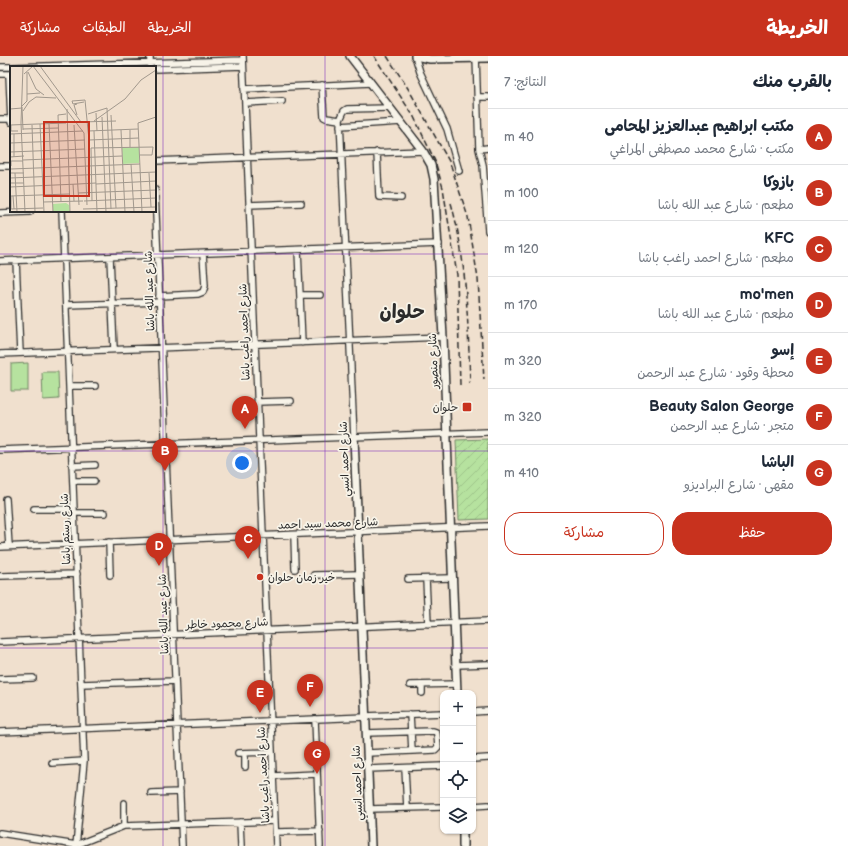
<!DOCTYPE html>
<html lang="ar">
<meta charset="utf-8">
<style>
:root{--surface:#fff;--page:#f2f2f3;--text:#1f2937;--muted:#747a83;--line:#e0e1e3;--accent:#c8321e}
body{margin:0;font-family:"Balsamiq Sans","Playpen Sans Arabic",sans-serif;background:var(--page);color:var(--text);direction:rtl}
.controls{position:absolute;right:12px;bottom:12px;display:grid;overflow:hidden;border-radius:8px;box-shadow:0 1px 3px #0004}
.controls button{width:36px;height:36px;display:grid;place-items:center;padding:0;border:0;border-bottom:1px solid var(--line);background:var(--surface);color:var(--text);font:20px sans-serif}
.you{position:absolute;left:242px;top:407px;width:14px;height:14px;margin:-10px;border:3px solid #fff;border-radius:50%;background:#1a73e8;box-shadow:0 0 0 6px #1a73e833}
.badge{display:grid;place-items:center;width:26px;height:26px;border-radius:50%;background:var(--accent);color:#fff;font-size:13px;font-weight:700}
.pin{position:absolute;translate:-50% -33px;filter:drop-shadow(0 1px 2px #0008)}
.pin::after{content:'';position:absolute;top:21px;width:14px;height:12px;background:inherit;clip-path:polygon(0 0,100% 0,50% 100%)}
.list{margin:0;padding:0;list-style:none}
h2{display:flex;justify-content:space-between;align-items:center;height:52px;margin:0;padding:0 16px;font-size:17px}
h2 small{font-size:13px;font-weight:400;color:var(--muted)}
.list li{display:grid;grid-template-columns:26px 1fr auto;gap:12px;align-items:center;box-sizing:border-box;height:56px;padding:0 16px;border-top:1px solid var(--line)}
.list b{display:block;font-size:15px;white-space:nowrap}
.list p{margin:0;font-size:13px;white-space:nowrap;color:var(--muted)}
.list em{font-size:13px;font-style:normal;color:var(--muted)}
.actions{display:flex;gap:8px;padding:12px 16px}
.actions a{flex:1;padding:9px 0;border:1px solid var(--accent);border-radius:16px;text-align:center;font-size:14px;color:var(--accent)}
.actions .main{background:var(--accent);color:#fff}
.icon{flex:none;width:22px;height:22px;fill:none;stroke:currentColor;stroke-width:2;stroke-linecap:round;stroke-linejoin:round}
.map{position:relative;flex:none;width:488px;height:790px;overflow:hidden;direction:ltr}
header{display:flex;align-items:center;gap:24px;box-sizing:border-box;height:56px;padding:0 20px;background:var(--accent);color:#fff}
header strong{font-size:19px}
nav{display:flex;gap:22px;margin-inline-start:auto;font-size:14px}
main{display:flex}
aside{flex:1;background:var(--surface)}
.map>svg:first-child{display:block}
.garden{fill:url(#garden-furrows);stroke:#708665}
.pitch{fill:#b6e29f;stroke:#708665}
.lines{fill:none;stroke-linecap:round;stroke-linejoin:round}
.minor-casing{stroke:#2b2b2b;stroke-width:8}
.tertiary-casing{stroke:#2b2b2b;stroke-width:10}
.minor{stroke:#f7f3e8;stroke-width:5.5}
.tertiary{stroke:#f7f3e8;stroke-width:7}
.rail{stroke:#2b2b2b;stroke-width:1.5;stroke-dasharray:6 3;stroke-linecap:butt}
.grid{fill:none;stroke:#7b2cbf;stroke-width:1;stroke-opacity:0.55}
.poi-dot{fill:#c8321e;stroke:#f7f3e8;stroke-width:1.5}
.labels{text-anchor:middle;stroke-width:3.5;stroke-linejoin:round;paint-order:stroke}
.street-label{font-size:11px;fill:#2b2b2b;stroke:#f7f3e8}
.poi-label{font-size:11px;fill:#2b2b2b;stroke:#f7f3e8;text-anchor:end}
.town-label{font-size:19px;font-weight:bold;fill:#2b2b2b;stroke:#f7f3e8}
.inset-road{fill:none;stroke:#a1988d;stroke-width:1}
.view{fill:#c8321e;fill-opacity:0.15;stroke:#c8321e;stroke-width:2}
.inset-edge{fill:none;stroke:#2b2b2b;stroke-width:2}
</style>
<header>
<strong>الخريطة</strong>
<nav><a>الخريطة</a><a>الطبقات</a><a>مشاركة</a></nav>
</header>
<main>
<aside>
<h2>بالقرب منك<small>النتائج: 7</small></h2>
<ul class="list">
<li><span class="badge">A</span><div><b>مكتب ابراهيم عبدالعزيز المحامى</b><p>مكتب · شارع محمد مصطفى المراغي</p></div><em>40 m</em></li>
<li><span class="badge">B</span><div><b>بازوكا</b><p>مطعم · شارع عبد الله باشا</p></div><em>100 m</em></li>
<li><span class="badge">C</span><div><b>KFC</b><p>مطعم · شارع احمد راغب باشا</p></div><em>120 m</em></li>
<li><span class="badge">D</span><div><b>mo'men</b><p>مطعم · شارع عبد الله باشا</p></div><em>170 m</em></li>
<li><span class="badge">E</span><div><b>إسو</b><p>محطة وقود · شارع عبد الرحمن</p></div><em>320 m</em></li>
<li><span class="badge">F</span><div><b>Beauty Salon George</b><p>متجر · شارع عبد الرحمن</p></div><em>320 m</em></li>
<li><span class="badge">G</span><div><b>الباشا</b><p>مقهى · شارع البراديزو</p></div><em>410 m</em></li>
</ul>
<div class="actions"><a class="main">حفظ</a><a>مشاركة</a></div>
</aside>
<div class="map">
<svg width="488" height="790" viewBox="0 0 488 790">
<defs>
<pattern id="garden-furrows" width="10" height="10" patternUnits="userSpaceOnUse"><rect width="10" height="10" fill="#b6e29f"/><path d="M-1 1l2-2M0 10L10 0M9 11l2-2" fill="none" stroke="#9dc289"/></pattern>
</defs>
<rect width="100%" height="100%" fill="#f0e0ce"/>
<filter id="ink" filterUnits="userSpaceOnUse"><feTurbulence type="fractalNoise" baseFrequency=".025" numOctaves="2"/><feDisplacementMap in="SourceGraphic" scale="8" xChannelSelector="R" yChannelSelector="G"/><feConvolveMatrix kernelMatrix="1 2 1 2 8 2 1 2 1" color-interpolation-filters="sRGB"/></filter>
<g filter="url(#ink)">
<!-- garden -->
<path class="garden" d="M488 383V463L459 464 456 384Z"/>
<!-- pitch -->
<path class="pitch" d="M28 307V335H11V308Z
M42 316H58L59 343 43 344Z"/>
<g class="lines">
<!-- minor casing -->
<g class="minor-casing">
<path id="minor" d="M150 0V11
M243 0 276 790
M415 0 420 16 447 73 459 115
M476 0 479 93 483 109 488 175
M0 11H11
M12 11 243 4
M155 13 243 10
M0 18H11
M9 18 11 66
M322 29 324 61 326 62 340 64 354 381
M244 33 371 27
M477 41H488
M245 47 282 45
M0 63H11
M340 64 344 55 347 53 390 52
M340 70 401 66
M479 93 488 92
M377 96 379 141 401 142
M155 105 423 95
M0 110H11
M155 134 182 790
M249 149 301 147
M62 155 84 705 76 790
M0 157 30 156
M298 194 302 287
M110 201 114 293
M16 204 20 297
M0 205 439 188
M300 239H320
M159 240 198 238 203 236 205 230 203 198
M66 249 160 246
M0 298 443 281
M69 330H95
M257 346 291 345
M0 394 488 376
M72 410 95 409
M73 425H94
M6 443 9 490
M34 453H74
M74 457H105
M294 479 295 513
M109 486 110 519
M0 491 488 470
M314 519 359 518
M0 520 77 518
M408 523 453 522
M426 523 428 568
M0 586 488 565
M456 609 488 608
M0 623 33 622
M81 628 175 625
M410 629 457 628
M422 629V637
M473 656 488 655
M410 658 412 695
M366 660 443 657
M315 663 320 790
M0 676 366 661
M366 677 433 675 436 676 437 678 438 691 435 694 367 697
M238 697 272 696
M245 697V711
M473 703 488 702
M52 707 84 705
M405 712 407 752
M368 713 443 710
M273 720 317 718
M151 737 180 736
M124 747V770
M473 750 488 749
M369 753 443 751
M240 766 241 790
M276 776 320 775
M0 777 76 789 124 770 275 765"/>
</g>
<!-- tertiary casing -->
<g class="tertiary-casing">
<path id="tertiary" d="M350 0 423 95 431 109 434 123 443 281 457 637
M415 0 430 3 488 2
M354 381 371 790
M463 775V790"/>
</g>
<!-- minor -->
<use href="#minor" class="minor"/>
<!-- tertiary -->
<use href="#tertiary" class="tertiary"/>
<!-- rail -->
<path class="rail" d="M374 0 414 61 435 105 443 132 457 219 460 329
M387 0 409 34 450 107 468 161 478 223 484 324
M451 147C467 203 468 269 470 327"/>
</g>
</g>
<!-- grid -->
<path class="grid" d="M163 0V790M325 0V790M0 198H488M0 395H488M0 592H488"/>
<!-- markers -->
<g class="poi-dot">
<rect x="462" y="346" width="10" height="10" rx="2"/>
<circle cx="260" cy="521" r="4"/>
</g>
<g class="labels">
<!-- street labels -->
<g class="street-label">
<text transform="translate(149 235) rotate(-92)" y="4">شارع عبد الله باشا</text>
<text transform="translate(244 276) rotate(-92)" y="4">شارع احمد راغب باشا</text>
<text transform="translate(433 305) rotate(-92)" y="4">شارع منصور</text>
<text transform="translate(344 403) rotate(-92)" y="4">شارع احمد انسي</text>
<text transform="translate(328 467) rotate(-2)" y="4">شارع محمد سيد احمد</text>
<text transform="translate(65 473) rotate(-92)" y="4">شارع رستم باشا</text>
<text transform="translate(163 558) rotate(-92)" y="4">شارع عبد الله باشا</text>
<text transform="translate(227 567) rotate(-2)" y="4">شارع محمود خاطر</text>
<text transform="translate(263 719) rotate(-93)" y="4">شارع احمد راغب باشا</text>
<text transform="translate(357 727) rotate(-92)" y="4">شارع احمد انسي</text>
</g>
<!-- poi labels -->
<g class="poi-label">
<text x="458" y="355">حلوان</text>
<text x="268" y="525" text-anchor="start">خير زمان حلوان</text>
</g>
<!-- town labels -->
<g class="town-label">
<text x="402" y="262">حلوان</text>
</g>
</g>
<!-- overview -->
<g transform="translate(10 10)">
<rect width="146" height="146" fill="#f0e0ce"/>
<path d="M129 81V97L113 98 112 82ZM56 137 59 139 60 146H43V138Z" fill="#b6e29f"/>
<path class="inset-road" d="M13 0 11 57 15 146M23 0 74 67 77 139M30 0 71 56 106 55M18 6 26 23 34 29M14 8 23 0M17 28 30 27M74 36 63 38 62 35 75 34 79 74 129 72M67 38 64 39 67 49M12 40 17 35V6M12 41 13 64M0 43 12 42M57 43 60 146M13 45 19 36 26 31 46 32M86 47 87 65M78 48 97 42 101 143M101 49 106 142M92 51 96 146M84 55 115 33 131 14 146 4M30 58 34 146M39 58 43 146M0 59 56 57M1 59V65H8M22 59 25 146M64 59 69 139M13 63 48 62M111 64 115 146M120 64V81M78 65 128 63M84 65 87 146M0 68 73 65M4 68V91M0 77 75 74M0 86 75 83M0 91 14 90M13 94 112 90M146 96V123M121 98 124 146M1 100V95H13M1 103 130 98M0 107H14M5 107 7 146M139 107 141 141M0 112 146 106M0 117H14M63 118 64 135M68 118 86 117M86 118 146 115M0 121 68 118M68 127 146 124M0 130 59 128M1 130V143M3 130 4 143M74 135 146 132M82 135 81 82 143 81 142 89H130M33 136 73 135M51 136 48 49 56 48M0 143 33 142M73 143 146 141M132 146 128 57 146 51"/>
<path class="view" d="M34 56H79V130H34Z"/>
<rect width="146" height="146" class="inset-edge"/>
</g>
</svg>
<div class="controls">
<button>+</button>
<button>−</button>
<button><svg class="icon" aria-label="locate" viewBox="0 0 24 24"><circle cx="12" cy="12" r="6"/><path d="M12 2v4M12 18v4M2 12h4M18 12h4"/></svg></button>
<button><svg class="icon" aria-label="layers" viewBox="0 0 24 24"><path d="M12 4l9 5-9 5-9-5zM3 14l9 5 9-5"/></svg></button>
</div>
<div class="you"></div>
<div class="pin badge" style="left:245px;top:373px">A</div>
<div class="pin badge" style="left:165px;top:415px">B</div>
<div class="pin badge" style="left:248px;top:503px">C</div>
<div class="pin badge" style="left:159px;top:510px">D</div>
<div class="pin badge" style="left:260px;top:657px">E</div>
<div class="pin badge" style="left:310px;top:651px">F</div>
<div class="pin badge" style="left:317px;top:718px">G</div>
</div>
</main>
